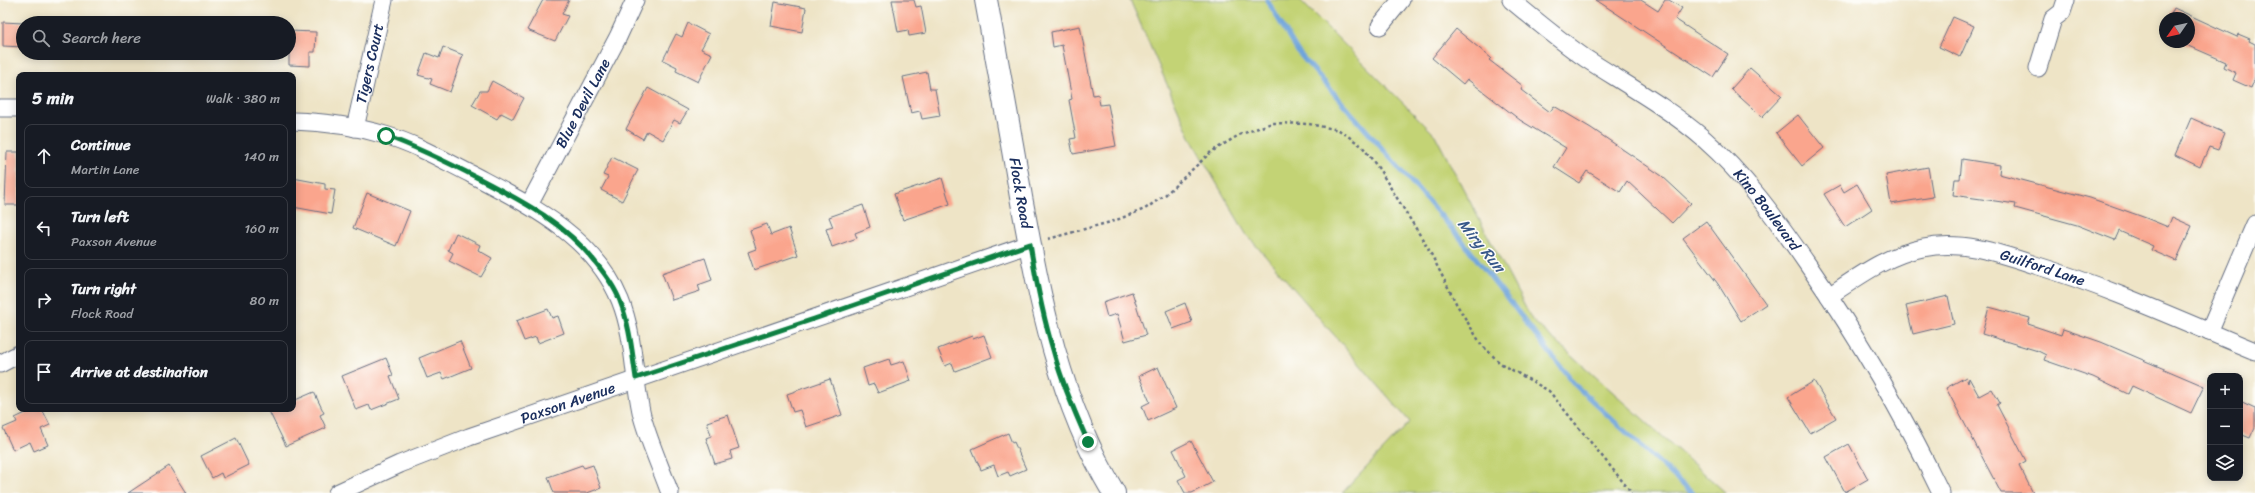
<!DOCTYPE html>
<meta charset="utf-8">
<style>
:root{--surface:#171b24;--page:#20242c;--text:#f1f3f6;--muted:#9ea1a6;--line:#363941}
body{margin:0;font-family:Sriracha,sans-serif;background:var(--page);color:var(--text)}
.controls{position:absolute;right:12px;bottom:12px;display:grid;overflow:hidden;border-radius:8px;box-shadow:0 2px 10px #0003}
.controls button{width:36px;height:36px;display:grid;place-items:center;padding:0;border:0;border-bottom:1px solid var(--line);background:var(--surface);color:var(--text);font:20px sans-serif}
.compass{position:absolute;left:2159px;top:12px;width:36px;height:36px;border-radius:50%;background:var(--surface);box-shadow:0 2px 10px #0003;rotate:236deg}
.stop{position:absolute;width:12px;height:12px;margin:-9px;border:3px solid #0b8043;border-radius:50%;background:#fff}
.stop.end{background:#0b8043;border-color:#fff;box-shadow:0 1px 4px #0008}
.list{margin:0;padding:0;list-style:none}
h2{display:flex;justify-content:space-between;align-items:center;height:52px;margin:0;padding:0 16px;font-size:17px}
h2 small{font-size:13px;font-weight:400;color:var(--muted)}
.list li{display:grid;grid-template-columns:26px 1fr auto;gap:12px;align-items:center;box-sizing:border-box;height:64px;margin:0 8px 8px;padding:0 8px;border:1px solid var(--line);border-radius:8px}
.list b{display:block;font-size:15px;white-space:nowrap}
.list p{margin:0;font-size:13px;white-space:nowrap;color:var(--muted)}
.list em{font-size:13px;font-style:normal;color:var(--muted)}
.icon{flex:none;width:22px;height:22px;fill:none;stroke:currentColor;stroke-width:2;stroke-linecap:round;stroke-linejoin:round}
.map{position:relative;flex:none;width:2255px;height:493px;overflow:hidden}
.search{position:absolute;background:var(--surface);box-shadow:0 2px 10px #0003;left:16px;top:16px;width:280px;height:44px;display:flex;align-items:center;gap:10px;box-sizing:border-box;padding:0 14px;border-radius:22px;color:var(--muted);font-size:15px}
.panel{position:absolute;background:var(--surface);box-shadow:0 2px 10px #0003;left:16px;top:72px;width:280px;height:340px;border-radius:8px}
.map>svg:first-child{display:block}
.green{fill:#c3d375;stroke:#6f816a}
.lines{fill:none;stroke-linecap:round;stroke-linejoin:round}
.stream{stroke:#6ea4db;stroke-width:5}
.building{fill:#faa58d}
.minor-casing{stroke:#656e82;stroke-width:19}
.major-casing{stroke:#656e82;stroke-width:24}
.path{stroke:#656e82;stroke-width:2.5;stroke-dasharray:3 3;stroke-linecap:butt}
.minor{stroke:#fff;stroke-width:17}
.major{stroke:#fff;stroke-width:22}
.route{stroke:#0b8043;stroke-width:5}
.labels{text-anchor:middle;stroke-width:3;stroke-linejoin:round;paint-order:stroke}
.street-label{font-size:15px;fill:#1b2f5e;stroke:#fdfcf7}
.water-label{font-size:16px;font-style:italic;fill:#38588a;stroke:#fdfcf7}
</style>
<div class="map">
<svg width="2255" height="493" viewBox="0 0 2255 493">
<rect width="100%" height="100%" fill="#fdfcf7"/>
<filter id="ink" filterUnits="userSpaceOnUse"><feTurbulence type="fractalNoise" baseFrequency=".025" numOctaves="2"/><feDisplacementMap in="SourceGraphic" scale="8" xChannelSelector="R" yChannelSelector="G"/><feConvolveMatrix kernelMatrix="1 2 1 2 8 2 1 2 1" color-interpolation-filters="sRGB"/></filter>
<filter id="wash" filterUnits="userSpaceOnUse"><feTurbulence type="fractalNoise" baseFrequency=".012" numOctaves="4" result="noise"/><feDisplacementMap in="SourceGraphic" scale="16" xChannelSelector="R" yChannelSelector="G"/><feGaussianBlur stdDeviation="0.9" result="paint"/><feColorMatrix in="noise" values="0 0 0 0 0 0 0 0 0 0 0 0 0 0 0 0 0 1.4 0 .05"/><feComposite in="paint" operator="in"/></filter>
<g filter="url(#wash)">
<rect width="100%" height="100%" fill="#eee4c6"/>
<!-- green -->
<path class="green" d="M1130 0H1300L1435 135 1532 320 1726 493H1342L1410 422 1246 234 1191 139Z"/>
<g class="lines">
<!-- stream -->
<path class="stream" d="M1267 0 1298 52 1461 239 1575 385 1692 493"/>
</g>
<g id="blocks">
<!-- building -->
<path class="building" d="M543 0H569L562 14 568 16 555 41 527 30Z
M892 0H914L916 7 921 6 926 33 909 36 908 30 898 32Z
M1596 0H1641L1658 11 1665 0H1669L1682 8 1675 19 1728 54 1713 77Z
M775 2 806 8 802 32 771 26Z
M2174 8 2237 37 2238 34 2250 39 2249 41 2255 44V78L2251 88 2233 80 2236 73 2224 67 2226 62 2180 42H2189V18H2169Z
M1953 17 1974 26 1960 57 1939 47Z
M3 22 23 23V47L3 46Z
M688 23 709 34 701 49 712 54 698 82 676 71 677 67 663 60 676 34 682 37Z
M1080 26 1093 95 1098 94 1100 105 1108 104 1116 146 1073 154 1070 139 1076 138 1069 100 1072 99 1062 45 1053 47 1051 32Z
M1456 29 1491 58 1489 60 1523 86 1521 90 1550 112 1554 106 1591 128 1662 176 1691 203 1672 223 1627 181 1620 192 1587 171 1579 183 1554 167 1566 148 1520 120 1467 79 1463 84 1432 58Z
M289 31 316 32 315 52H310V66L289 65Z
M443 47 463 55 450 92 430 84 432 79 418 75 426 53 439 58Z
M1750 68 1782 96 1762 117 1731 89Z
M927 72 930 89H935L940 116 922 119 920 111 911 113 903 77Z
M492 81 524 98 513 119 501 113 497 119 472 105 480 91H487Z
M648 88 688 110 680 123 674 120 663 140 647 131 643 139 626 129Z
M1798 115 1824 148 1802 166 1776 133Z
M2191 118 2225 133 2218 150 2209 147 2200 167 2175 155Z
M7 152H19V205H5Z
M612 157 638 170 622 201 601 190 608 177 603 175Z
M1962 159 2000 165 1999 174 2090 198 2146 218 2168 227 2172 217 2192 226 2176 261 2151 250 2153 246 2119 231 2115 240 2077 225 2015 208 2016 204 1953 195 1955 179H1960Z
M1928 167 1933 197 1891 204 1886 175Z
M293 178 325 184V189L335 190 331 214 293 207Z
M942 178 950 204 903 220 894 194Z
M1857 184 1872 209 1845 227 1824 194 1840 185 1844 192Z
M367 193 410 211 396 246 353 228Z
M863 205 870 227 855 233 857 238 832 247 826 229 833 227 829 217Z
M1706 221 1766 304 1741 321 1718 284 1683 238Z
M767 224 771 235 789 228 798 255 754 270 748 252 756 249 750 230Z
M456 233 480 245 478 250 492 258 481 277 449 261 453 253 448 250Z
M705 258 712 280 698 285 700 291 672 300 662 273Z
M1132 292 1146 335 1125 341 1117 314 1107 317 1103 302Z
M1948 296 1954 324 1913 334 1906 306Z
M1185 303 1192 322 1173 329 1166 311Z
M1989 307 2030 318 2028 324 2061 335 2063 329 2101 342 2204 386 2191 413 2132 386 2128 394 2093 377 2044 360 2046 355 2038 351 1982 334Z
M548 309 552 318 558 316 564 333 538 343 536 337 524 341 516 321Z
M984 335 992 357 955 371 952 363 945 366 938 349 972 336 973 339Z
M460 341 471 368 444 379 441 373 427 378 419 358Z
M386 358 393 375 390 376 399 399 371 410 369 405 356 410 342 376Z
M889 359 891 365 904 361 911 381 878 393 874 384 868 386 863 368Z
M1158 367 1176 408 1148 421 1142 406 1150 402 1139 376Z
M1966 377 1968 383 1969 378 1979 396 1992 389 2000 403 1997 405 2026 461 2019 465 2033 493H2001L1946 388Z
M830 379 842 415 806 427 800 410 793 412 787 394Z
M1814 381 1836 418 1810 433 1788 397Z
M314 392 324 413 320 415 326 428 286 446 268 409H293V401Z
M2240 401 2255 408V427L2250 438 2240 434Z
M34 409H42L50 425 41 429 48 445 34 451 30 442 13 450 3 428 17 422 15 418Z
M728 415 739 448 730 451 732 459 715 464 706 438 711 436 707 422Z
M1008 433 1012 443 1014 442 1026 469 1010 476 1008 472 998 476 994 465 981 470 972 449Z
M236 438 249 465 223 478 221 473 212 478 201 456Z
M1191 441 1213 482 1192 493H1185L1178 480 1186 476 1173 450Z
M1849 444 1868 479 1845 492 1826 457Z
M582 465 584 468 593 465 601 488 587 493H554L548 477Z
M169 466 186 493H128Z"/>
</g>
</g>
<g filter="url(#ink)">
<use href="#blocks" fill-opacity="0" stroke="#656e82" stroke-width="1"/>
<g class="lines">
<!-- minor casing -->
<g class="minor-casing">
<g id="minor">
<path id="s1" d="M1511 0C1535 20 1559 40 1585 58 1625 84 1667 107 1704 139 1745 175 1777 220 1808 265 1858 337 1903 414 1941 493"/>
<path d="M1380 26 1401 0"/>
<path d="M2038 68 2053 19 2062 12 2066 0"/>
<path d="M0 108H19"/>
<path d="M293 121C324 122 355 126 385 135 416 144 443 160 471 174 529 205 593 235 620 300 635 337 633 378 642 416 649 442 661 468 670 493"/>
<path id="s2" d="M355 128 384 0"/>
<path id="s3" d="M529 205 618 37 635 0"/>
<path id="s4" d="M1829 296C1859 276 1887 255 1923 248 1962 240 1999 253 2035 265 2111 288 2182 321 2255 351"/>
<path d="M2209 332 2255 224"/>
<path d="M0 364 19 354"/>
<path id="s5" d="M337 493 400 464 469 437 1030 244"/>
</g>
</g>
<!-- major casing -->
<g class="major-casing">
<g id="major">
<path id="s6" d="M986 0C998 66 1010 131 1021 197 1040 300 1059 402 1114 493"/>
</g>
</g>
<!-- path -->
<path class="path" d="M1048 239 1114 221 1145 209 1165 195 1211 152 1239 135 1272 123 1309 124 1339 130 1362 146 1379 169 1428 248 1457 305 1481 344 1500 363 1549 391 1632 493"/>
<!-- minor -->
<use href="#minor" class="minor"/>
<!-- major -->
<use href="#major" class="major"/>
</g>
</g>
<g class="lines" filter="url(#ink)">
<!-- route -->
<path class="route" d="M386 136C419 148 449 163 480 179 524 202 565 223 596 263 605 274 615 287 620 301 630 326 632 352 636 378L814 319 1030 244C1036 281 1043 317 1054 353 1062 383 1075 413 1088 442"/>
</g>
<g class="labels">
<!-- street labels -->
<g class="street-label">
<text dy="5" stroke="none"><textPath href="#s2" startOffset="66">Tigers Court</textPath></text>
<text dy="5" stroke="none"><textPath href="#s3" startOffset="115">Blue Devil Lane</textPath></text>
<text dy="5" stroke="none"><textPath href="#s6" startOffset="196">Flock Road</textPath></text>
<text dy="5" stroke="none"><textPath href="#s1" startOffset="333">Kino Boulevard</textPath></text>
<text dy="5" stroke="none"><textPath href="#s4" startOffset="229">Guilford Lane</textPath></text>
<text dy="5" stroke="none"><textPath href="#s5" startOffset="248">Paxson Avenue</textPath></text>
</g>
<!-- water labels -->
<g class="water-label">
<text transform="translate(1482 245) rotate(51)" y="6">Miry Run</text>
</g>
</g>
</svg>
<div class="controls">
<button>+</button>
<button>−</button>
<button><svg class="icon" aria-label="layers" viewBox="0 0 24 24"><path d="M12 4l9 5-9 5-9-5zM3 14l9 5 9-5"/></svg></button>
</div>
<svg class="compass" viewBox="-18 -18 36 36"><path d="M0-13l5 13h-10z" fill="#e53935"/><path d="M0 13l5-13h-10z" fill="#9ea1a6"/></svg>
<div class="stop" style="left:386px;top:136px"></div>
<div class="stop end" style="left:1088px;top:442px"></div>
<div class="search"><svg class="icon" aria-label="search" viewBox="0 0 24 24"><circle cx="10" cy="10" r="6"/><path d="M15 15l6 6"/></svg>Search here</div>
<section class="panel">
<h2>5 min<small>Walk · 380 m</small></h2>
<ul class="list">
<li><svg class="icon" aria-label="ahead" viewBox="0 0 24 24"><path d="M12 20V5M6 11l6-6 6 6"/></svg><div><b>Continue</b><p>Martin Lane</p></div><em>140 m</em></li>
<li><svg class="icon" aria-label="left" viewBox="0 0 24 24"><path d="M17 20v-9H6M10 6l-5 5 5 5"/></svg><div><b>Turn left</b><p>Paxson Avenue</p></div><em>160 m</em></li>
<li><svg class="icon" aria-label="right" viewBox="0 0 24 24"><path d="M7 20v-9h11M14 6l5 5-5 5"/></svg><div><b>Turn right</b><p>Flock Road</p></div><em>80 m</em></li>
<li><svg class="icon" aria-label="arrive" viewBox="0 0 24 24"><path d="M6 21V4h12l-3 4 3 4H6"/></svg><div><b>Arrive at destination</b></div></li>
</ul>
</section>
</div>
